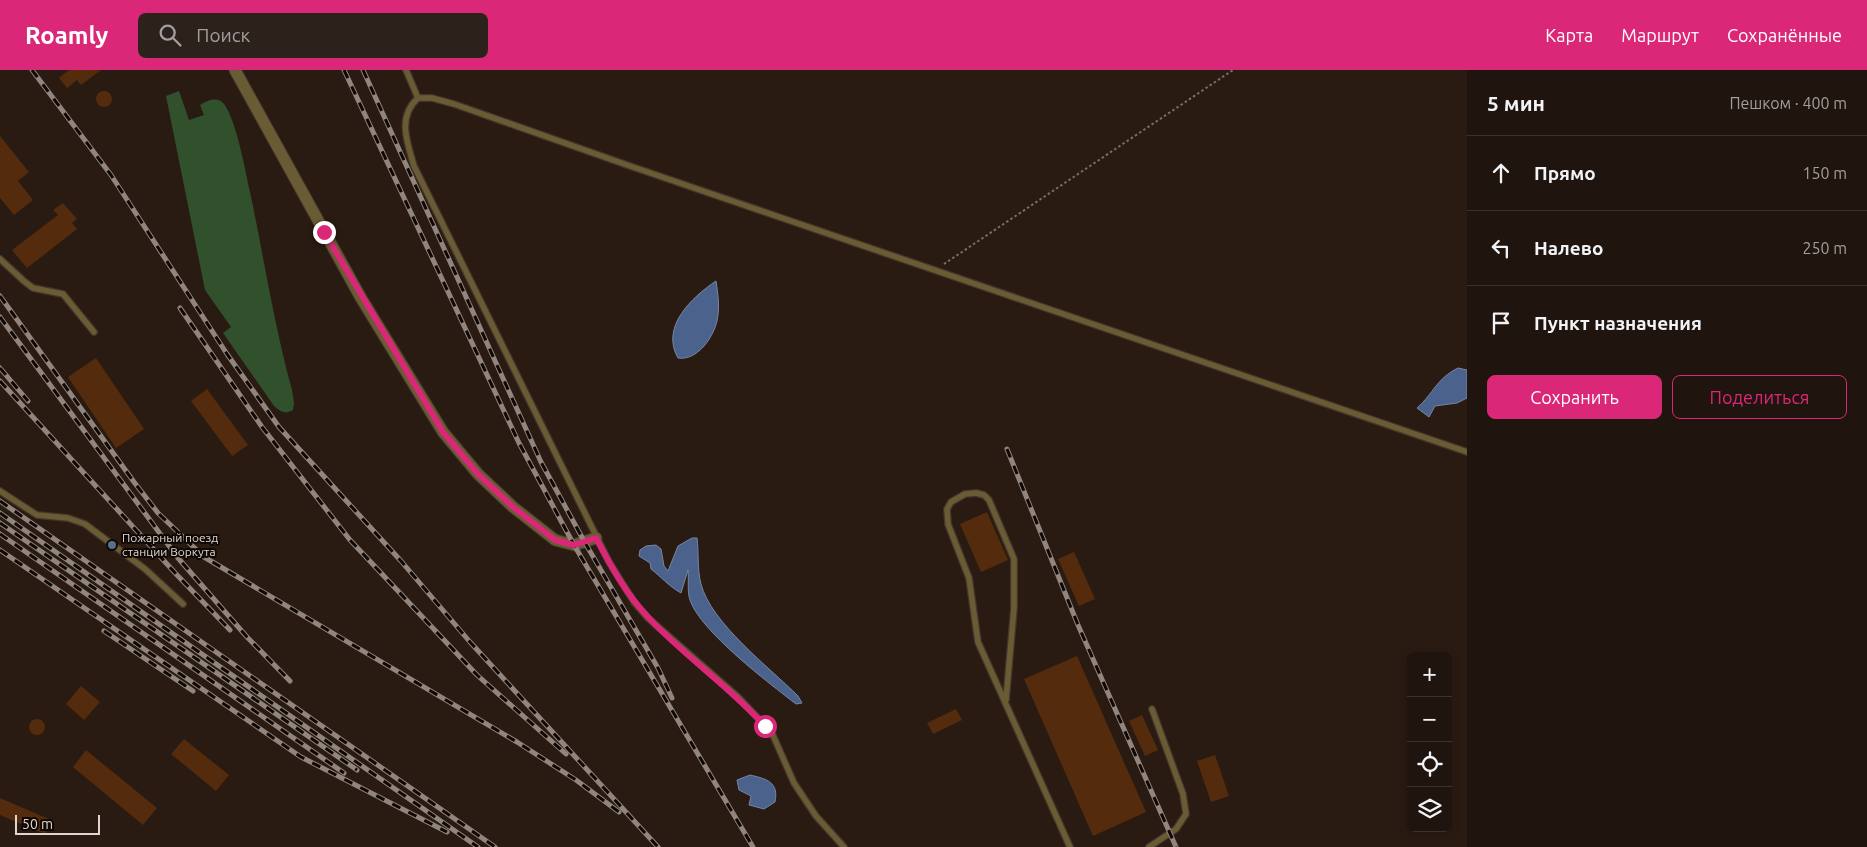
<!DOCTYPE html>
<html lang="ru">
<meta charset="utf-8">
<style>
:root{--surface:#20140e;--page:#2d211c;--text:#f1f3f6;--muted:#a29e9e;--line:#3d332e;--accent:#db2777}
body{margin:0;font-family:Ubuntu,sans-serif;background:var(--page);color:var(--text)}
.controls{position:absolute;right:15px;bottom:15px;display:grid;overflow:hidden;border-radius:8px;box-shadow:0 2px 8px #0003}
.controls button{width:45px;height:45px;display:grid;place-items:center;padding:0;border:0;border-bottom:1px solid var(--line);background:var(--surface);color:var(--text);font:25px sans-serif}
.scale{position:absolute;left:15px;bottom:12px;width:85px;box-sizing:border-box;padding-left:5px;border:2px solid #e0d6cf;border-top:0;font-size:14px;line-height:18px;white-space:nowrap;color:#e0d6cf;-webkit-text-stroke:4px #0e0704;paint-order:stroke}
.stop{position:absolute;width:15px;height:15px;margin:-11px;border:4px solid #db2777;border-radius:50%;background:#fff}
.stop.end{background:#db2777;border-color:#fff;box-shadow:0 1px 5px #0008}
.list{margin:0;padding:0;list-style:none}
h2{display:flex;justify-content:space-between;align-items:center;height:65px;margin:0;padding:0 20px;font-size:21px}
h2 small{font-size:16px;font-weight:400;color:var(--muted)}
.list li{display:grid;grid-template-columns:32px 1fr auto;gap:15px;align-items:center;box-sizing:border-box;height:75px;padding:0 20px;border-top:1px solid var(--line)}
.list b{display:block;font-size:19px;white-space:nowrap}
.list em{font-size:16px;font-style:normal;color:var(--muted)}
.actions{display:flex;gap:10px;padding:15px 20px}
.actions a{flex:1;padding:11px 0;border:1px solid var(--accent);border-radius:8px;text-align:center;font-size:18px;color:var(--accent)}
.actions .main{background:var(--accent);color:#fff}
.icon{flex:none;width:28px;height:28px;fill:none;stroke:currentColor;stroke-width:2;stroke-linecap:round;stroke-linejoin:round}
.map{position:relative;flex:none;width:1467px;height:777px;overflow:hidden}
header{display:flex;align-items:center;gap:30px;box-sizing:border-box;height:70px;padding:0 25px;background:var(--accent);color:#fff}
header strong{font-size:24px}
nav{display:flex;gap:28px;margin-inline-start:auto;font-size:18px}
.search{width:350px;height:45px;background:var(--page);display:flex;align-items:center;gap:12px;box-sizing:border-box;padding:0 18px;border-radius:8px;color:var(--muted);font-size:19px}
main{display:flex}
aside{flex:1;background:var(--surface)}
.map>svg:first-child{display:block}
.green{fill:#31502c}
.water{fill:#4a628c;stroke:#7785a0}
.building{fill:#542b0c}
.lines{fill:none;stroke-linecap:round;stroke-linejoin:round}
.lane-casing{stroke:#43352c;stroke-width:8}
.street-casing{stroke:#43352c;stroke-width:13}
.path{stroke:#7a6e66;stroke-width:2;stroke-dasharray:2.5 2.5;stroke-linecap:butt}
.lane{stroke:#695b33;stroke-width:5.5}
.street{stroke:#695b33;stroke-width:11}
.rail-casing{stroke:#91857d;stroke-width:5}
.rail{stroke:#0e0704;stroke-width:3;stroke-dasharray:9;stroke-linecap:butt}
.route{stroke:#db2777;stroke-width:6}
.service-dot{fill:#5c6f8a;stroke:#0e0704;stroke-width:2}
.labels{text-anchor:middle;stroke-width:4;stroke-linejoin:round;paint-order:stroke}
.poi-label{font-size:12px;fill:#e0d6cf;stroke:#0e0704;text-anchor:start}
</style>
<header>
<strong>Roamly</strong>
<div class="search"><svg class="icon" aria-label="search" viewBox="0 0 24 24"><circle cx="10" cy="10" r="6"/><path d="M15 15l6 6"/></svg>Поиск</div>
<nav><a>Карта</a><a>Маршрут</a><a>Сохранённые</a></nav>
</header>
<main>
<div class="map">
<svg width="1467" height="777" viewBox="0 0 1467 777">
<rect width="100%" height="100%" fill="#2a1b12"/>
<!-- green -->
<path class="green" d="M179 21 189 50 204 45 200 35C207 30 218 26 224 34 237 52 245 100 250 122 264 188 274 255 292 320L294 333 293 340C285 345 280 341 274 336L223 263 231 257 205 220 166 26Z"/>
<!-- water -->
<path class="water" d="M716 211C718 224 720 238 717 251 713 268 697 291 678 288 660 257 692 227 716 211Z
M1458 298 1467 300V328L1457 333 1435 336 1429 347 1417 338C1434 323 1436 309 1458 298Z
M692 468H697C699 483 697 499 701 514 711 553 769 597 798 626L802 633 796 634C770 614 700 561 690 530 687 522 689 509 688 500L681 523C670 517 661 507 651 499L650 493 639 486 640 480 646 476 656 475 661 479 664 496 668 501 678 476Z
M750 705C767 709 779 712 775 732L764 739 749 735 751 726 739 720 737 710Z"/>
<!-- building -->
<path class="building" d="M69 0H101L81 15 77 10 67 18 59 8Z
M96 29a8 8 0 1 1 16 0a8 8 0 1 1-16 0Z
M0 66 29 102 18 111 33 130 14 145 0 128Z
M63 133 77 149 72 153 77 159 27 198 12 180 58 145 53 140Z
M96 288 144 359 116 378 68 307Z
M207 319 248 375 232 386 191 331Z
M987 442 1008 490 981 502 960 454Z
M1074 482 1095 529 1079 536 1058 489Z
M1077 586 1146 742 1093 766 1024 609Z
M81 616 100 632 84 650 66 634Z
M956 639 962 650 933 664 927 653Z
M1142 645 1158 680 1145 686 1129 651Z
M29 657a8 8 0 1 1 16 0a8 8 0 1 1-16 0Z
M184 669 229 705 216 721 171 684Z
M86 680 157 738 143 755 73 697Z
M1215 685 1229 726 1211 732 1197 691Z
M0 728 51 750 45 764 0 745Z"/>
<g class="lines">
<!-- lane casing -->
<g class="lane-casing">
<path id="lane" d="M406 0 418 28
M0 189 25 212 33 218 63 224 94 262
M0 421 37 445 68 448 85 454 145 499 183 534
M1006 630 1014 538V489L989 430 984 425 976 423 965 424 951 432 947 439 948 454 969 508 978 572 1070 777
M844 777 816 746 794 713 772 663 737 626 648 548 634 532 609 492 414 96C407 72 397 47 418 28H432L454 34 630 96 1467 382
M1149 777 1176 759 1186 744 1183 724 1152 639"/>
</g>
<!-- street casing -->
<g class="street-casing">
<path id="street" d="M235 0 361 228 443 362 478 404 513 437 555 470 574 475 596 468"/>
</g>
<!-- path -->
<path class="path" d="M944 194 1233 0"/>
<!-- lane -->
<use href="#lane" class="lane"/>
<!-- street -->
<use href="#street" class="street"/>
<!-- rail casing -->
<g class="rail-casing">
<path id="rail" d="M32 0 111 105 227 284 279 357 401 491 470 572 658 777
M344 0 519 373 574 475 753 777
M363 0 541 392 584 471 658 598 672 628
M0 226 134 412 158 443 204 487 517 672 576 710 619 742
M180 238 262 357 350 470 477 605 566 684
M0 247 178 488 247 567 290 611
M0 298 28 331
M0 311 177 505 230 560
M1007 379 1078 555 1176 777
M0 431 495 777
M0 443 478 777
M0 453 357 700
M0 464 344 703
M0 480 301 687 447 762
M104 561 193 621"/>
</g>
<!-- rail -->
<use href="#rail" class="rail"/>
</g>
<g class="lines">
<!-- route -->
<path class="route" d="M324 162 443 362 478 404 513 437 555 470 574 475 596 468C611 496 626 524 648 547 684 586 729 616 765 656"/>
</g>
<!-- markers -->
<circle class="service-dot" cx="112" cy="475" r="5"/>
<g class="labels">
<!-- poi labels -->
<g class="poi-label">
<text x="122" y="472">Пожарный поезд<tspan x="122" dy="14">станции Воркута</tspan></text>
</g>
</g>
</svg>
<div class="controls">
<button>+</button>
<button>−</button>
<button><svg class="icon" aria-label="locate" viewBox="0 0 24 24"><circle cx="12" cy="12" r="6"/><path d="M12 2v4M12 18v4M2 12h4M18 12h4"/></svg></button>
<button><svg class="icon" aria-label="layers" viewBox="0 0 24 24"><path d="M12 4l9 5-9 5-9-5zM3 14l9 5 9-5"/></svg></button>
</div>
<div class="scale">50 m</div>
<div class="stop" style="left:765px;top:656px"></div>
<div class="stop end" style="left:324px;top:162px"></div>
</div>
<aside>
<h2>5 мин<small>Пешком · 400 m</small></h2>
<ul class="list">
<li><svg class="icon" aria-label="ahead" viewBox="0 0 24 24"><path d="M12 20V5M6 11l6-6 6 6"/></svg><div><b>Прямо</b></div><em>150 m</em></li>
<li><svg class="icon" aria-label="left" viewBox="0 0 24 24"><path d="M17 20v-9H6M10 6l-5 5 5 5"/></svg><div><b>Налево</b></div><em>250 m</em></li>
<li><svg class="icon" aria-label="arrive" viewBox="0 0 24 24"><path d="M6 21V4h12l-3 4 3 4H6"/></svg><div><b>Пункт назначения</b></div></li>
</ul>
<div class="actions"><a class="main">Сохранить</a><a>Поделиться</a></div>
</aside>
</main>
